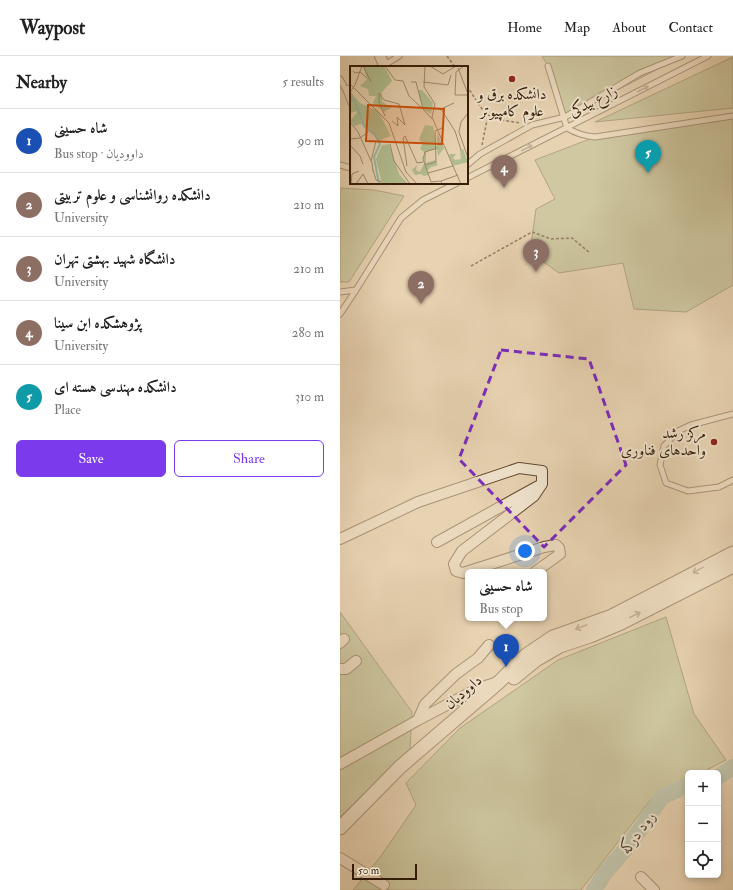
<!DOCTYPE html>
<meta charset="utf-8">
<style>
:root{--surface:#fff;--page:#f6f6f6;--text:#222;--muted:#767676;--line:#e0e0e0;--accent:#7c3aed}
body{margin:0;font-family:"IM FELL Double Pica",Amiri,serif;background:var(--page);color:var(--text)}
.controls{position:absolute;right:12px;bottom:12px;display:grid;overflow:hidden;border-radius:6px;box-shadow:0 2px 6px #0003}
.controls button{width:36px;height:36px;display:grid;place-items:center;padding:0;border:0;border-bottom:1px solid var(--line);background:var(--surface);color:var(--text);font:20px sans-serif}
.scale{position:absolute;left:12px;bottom:10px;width:65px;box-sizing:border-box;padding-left:4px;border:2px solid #361d08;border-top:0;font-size:11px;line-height:14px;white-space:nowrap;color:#361d08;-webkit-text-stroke:3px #efe2cc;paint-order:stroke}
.you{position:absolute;left:185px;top:495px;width:14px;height:14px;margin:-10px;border:3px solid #fff;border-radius:50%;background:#1a73e8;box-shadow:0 0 0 6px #1a73e833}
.badge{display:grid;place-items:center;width:26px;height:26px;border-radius:50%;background:var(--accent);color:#fff;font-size:13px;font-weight:700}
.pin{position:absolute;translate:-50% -33px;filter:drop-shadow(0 1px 2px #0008)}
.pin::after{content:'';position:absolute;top:21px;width:14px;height:12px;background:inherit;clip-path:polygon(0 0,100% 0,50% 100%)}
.popup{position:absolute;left:125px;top:513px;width:82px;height:52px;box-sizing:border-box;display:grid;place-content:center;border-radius:6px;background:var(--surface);filter:drop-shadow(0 1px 3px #0005);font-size:13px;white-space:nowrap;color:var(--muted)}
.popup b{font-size:15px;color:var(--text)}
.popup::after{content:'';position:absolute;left:50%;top:100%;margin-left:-8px;border:8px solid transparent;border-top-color:var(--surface)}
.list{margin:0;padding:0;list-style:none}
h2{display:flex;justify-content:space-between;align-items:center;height:52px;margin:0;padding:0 16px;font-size:17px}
h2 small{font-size:13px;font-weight:400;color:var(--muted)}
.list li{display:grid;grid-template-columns:26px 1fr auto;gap:12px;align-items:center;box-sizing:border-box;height:64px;padding:0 16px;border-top:1px solid var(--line)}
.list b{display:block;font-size:15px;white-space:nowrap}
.list p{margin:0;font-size:13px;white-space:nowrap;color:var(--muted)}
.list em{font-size:13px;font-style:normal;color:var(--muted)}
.actions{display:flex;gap:8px;padding:12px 16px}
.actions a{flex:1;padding:9px 0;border:1px solid var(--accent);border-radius:6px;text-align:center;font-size:14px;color:var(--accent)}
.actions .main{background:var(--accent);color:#fff}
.icon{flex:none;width:22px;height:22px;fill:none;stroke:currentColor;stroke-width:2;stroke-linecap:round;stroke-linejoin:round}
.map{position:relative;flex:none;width:393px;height:834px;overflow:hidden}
header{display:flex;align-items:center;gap:24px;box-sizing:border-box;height:56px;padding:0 20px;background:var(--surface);border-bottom:1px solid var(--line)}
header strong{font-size:19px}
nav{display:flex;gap:22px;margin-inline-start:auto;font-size:14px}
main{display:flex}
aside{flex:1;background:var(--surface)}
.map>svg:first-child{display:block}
.green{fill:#b1bd8f;stroke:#746d4c}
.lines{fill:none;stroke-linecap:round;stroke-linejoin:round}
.river{stroke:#97b8a8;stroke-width:16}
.service-casing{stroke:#624a32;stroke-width:7}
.minor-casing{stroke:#624a32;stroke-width:12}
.tertiary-casing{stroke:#624a32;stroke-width:15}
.path{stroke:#361d08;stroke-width:1.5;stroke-dasharray:3 2;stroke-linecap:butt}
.service{stroke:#efe2cc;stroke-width:5}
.minor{stroke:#efe2cc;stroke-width:10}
.tertiary{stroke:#efe2cc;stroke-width:13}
.oneway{stroke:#9c8974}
.marked{fill:none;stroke:#7b2cbf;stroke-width:3;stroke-dasharray:8 5;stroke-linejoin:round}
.poi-dot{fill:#8f2418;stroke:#efe2cc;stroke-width:1.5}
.labels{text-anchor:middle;stroke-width:4;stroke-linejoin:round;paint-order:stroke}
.poi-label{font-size:15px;fill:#361d08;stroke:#efe2cc}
.street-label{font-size:15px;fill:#361d08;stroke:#efe2cc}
.water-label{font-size:16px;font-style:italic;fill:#534c38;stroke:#efe2cc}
.inset-river{fill:none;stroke:#97b8a8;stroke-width:2}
.inset-road{fill:none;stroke:#a08a6d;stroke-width:1}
.view{fill:#cd500b;fill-opacity:0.15;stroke:#cd500b;stroke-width:2}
.inset-edge{fill:none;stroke:#361d08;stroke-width:2}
</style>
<header>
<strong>Waypost</strong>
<nav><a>Home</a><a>Map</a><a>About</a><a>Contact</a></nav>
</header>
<main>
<aside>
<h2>Nearby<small>5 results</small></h2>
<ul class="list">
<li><span class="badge" style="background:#1a4fb4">1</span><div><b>شاه حسینی</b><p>Bus stop · داوودیان</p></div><em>90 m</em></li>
<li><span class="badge" style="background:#8d6e63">2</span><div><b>دانشکده روانشناسی و علوم تربیتی</b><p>University</p></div><em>210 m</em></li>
<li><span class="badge" style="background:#8d6e63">3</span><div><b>دانشگاه شهید بهشتی تهران</b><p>University</p></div><em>210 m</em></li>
<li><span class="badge" style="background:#8d6e63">4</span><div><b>پژوهشکده ابن سینا</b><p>University</p></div><em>280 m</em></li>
<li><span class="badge" style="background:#0f9aa8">5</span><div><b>دانشکده مهندسی هسته ای</b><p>Place</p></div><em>310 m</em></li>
</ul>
<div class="actions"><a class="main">Save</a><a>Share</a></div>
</aside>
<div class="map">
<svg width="393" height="834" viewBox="0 0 393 834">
<rect width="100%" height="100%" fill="#e7d2b1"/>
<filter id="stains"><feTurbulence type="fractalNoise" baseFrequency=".005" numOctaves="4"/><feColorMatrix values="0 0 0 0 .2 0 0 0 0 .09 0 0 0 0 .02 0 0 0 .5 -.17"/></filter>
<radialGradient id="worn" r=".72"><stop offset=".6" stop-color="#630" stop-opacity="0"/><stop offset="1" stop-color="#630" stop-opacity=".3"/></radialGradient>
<!-- green -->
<path class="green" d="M202 0H343L225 61 208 10Z
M393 1V52L255 66Z
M393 60V229L346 256 294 253 283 207 219 217 190 196 196 153 215 143 195 104 255 81Z
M0 132 34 134 64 140 9 226H0Z
M0 556 72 656 70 693 0 761Z
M326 561 354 658 386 704 361 717H348V724L311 743 241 834H13L41 800 76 749 66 727 120 672 218 604Z"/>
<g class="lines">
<!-- river -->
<path class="river" d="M378 721 393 711
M254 834 265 817 289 789 322 741 348 729"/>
<!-- service casing -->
<g class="service-casing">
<path id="service" d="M43 10 59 0
M208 10 227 72C235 77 245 80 255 81L393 60
M0 23 6 34 11 31
M6 34 11 47
M0 109 11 112
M127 109 140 98 192 69 225 61 300 17 342 0
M127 122 368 0
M16 234 61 162 83 144 117 127
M0 236 16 234 0 258
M393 358 351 369 338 375 324 390 320 409 326 427 348 435 379 431 393 424"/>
</g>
<!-- minor casing -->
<g class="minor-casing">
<path id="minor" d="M40 0 44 9
M0 483 78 446 179 412 202 415V428L194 440 122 495 114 508 116 515 123 517 204 491 216 489 219 492 220 498 195 516
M97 486 200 429
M164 563 165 562
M0 587 4 583
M0 613H6L16 605
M78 664 85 648 116 618 138 602 149 589
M0 708 78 664 139 632 155 627
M0 802 44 829
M301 821 314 834"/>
</g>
<!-- tertiary casing -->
<g class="tertiary-casing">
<path id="tertiary" d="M174 622 196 604 220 590 250 580 281 567 393 510
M0 772 60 711 159 626 185 600 213 581 272 560 393 497"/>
</g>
<!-- path -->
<path class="path" d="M107 0 115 11
M127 30C134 40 141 56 152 61 160 65 172 65 180 67
M142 89 148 59
M131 210 192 176 211 183 232 182 250 197"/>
<!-- service -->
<use href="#service" class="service"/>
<!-- minor -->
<use href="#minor" class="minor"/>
<!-- tertiary -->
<use href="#tertiary" class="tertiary"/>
</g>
<!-- one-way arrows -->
<defs><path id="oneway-shaft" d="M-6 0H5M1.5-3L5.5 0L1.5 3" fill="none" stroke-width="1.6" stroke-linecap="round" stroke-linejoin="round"/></defs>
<g class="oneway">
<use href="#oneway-shaft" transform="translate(303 33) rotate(-27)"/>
<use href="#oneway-shaft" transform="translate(187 92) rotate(-27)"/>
<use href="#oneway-shaft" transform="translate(358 514) rotate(151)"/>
<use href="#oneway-shaft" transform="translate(295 559) rotate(-26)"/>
<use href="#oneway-shaft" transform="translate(241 571) rotate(160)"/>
</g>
<!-- marked area -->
<path d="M0 0H393V834H0ZM161 294 249 303 286 409 204 491 119 403Z" fill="#e7d2b1" fill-opacity=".55" fill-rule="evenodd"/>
<path class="marked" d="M161 294 249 303 286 409 204 491 119 403Z"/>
<!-- markers -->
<g class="poi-dot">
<circle cx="172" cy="23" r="4"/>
<circle cx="374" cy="386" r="4"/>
</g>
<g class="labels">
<!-- poi labels -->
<g class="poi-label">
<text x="172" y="43">دانشکده برق و<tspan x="172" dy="17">علوم کامپیوتر</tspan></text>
<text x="366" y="382" text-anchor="end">مرکز رشد<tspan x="366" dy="17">واحدهای فناوری</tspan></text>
</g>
<!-- street labels -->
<g class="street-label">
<text transform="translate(253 45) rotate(-27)" y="5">زارع بیدکی</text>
<text transform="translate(123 636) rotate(-41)" y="5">داوودیان</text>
</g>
<!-- water labels -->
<g class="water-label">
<text transform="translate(297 776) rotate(-54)" y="6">رود درکه</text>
</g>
</g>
<!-- overview -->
<g transform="translate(10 10)">
<rect width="118" height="118" fill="#e7d2b1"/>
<path d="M13 0H34L42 15 32 26V35L38 40H44L34 46 23 37 26 30H19L18 23 10 20 17 13ZM68 24H72L83 37 81 48 73 43ZM0 25 10 37 28 45 41 70 28 75 17 60 10 58 5 60 0 55 8 45 0 47ZM75 59 83 60 87 81V66L94 82 88 90 87 83 76 86V97L85 94 88 99 81 101 77 105 78 109 74 110 71 108 65 109 62 104 67 99 66 104 70 106 74 98V86L70 83 72 79 69 73ZM39 78 49 108 58 118H33L31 114 26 93 32 79ZM113 83 118 96 103 100 99 88H106L103 92 105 94 111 93 110 84Z" fill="#b1bd8f"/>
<path class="inset-river" d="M0 31 5 36 14 60 25 69 30 78 24 91 29 118"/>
<path class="inset-road" d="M13 0 21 16M35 0 45 14 53 15 59 30 73 43 66 16H61M75 0 74 21 85 38 82 51 103 100M80 0 93 8 106 0M114 0 106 6 105 29H118M108 2 118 28M3 5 5 7 10 6 17 12M73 16 98 19 101 9M0 18 39 57 56 106 67 118M0 26 5 19 12 0M104 37 91 43 105 65 111 84M73 43 82 53M118 47 111 56 109 66 118 92M35 50 29 36V27L34 34 49 38 55 59 47 51 48 60 42 55M0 56 8 66 22 97 23 105M0 73 10 72 18 66M40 78 44 95 60 118M0 79 10 90 13 98M87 82 75 86 73 93 81 116 91 115 92 118M21 95 26 75M75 99 86 96 85 65 92 62M57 100 53 72 55 70 67 97 73 96M103 100 111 118M23 104 26 114 32 116M78 107 103 100M91 115 108 109M1 118 2 108 9 105M6 118 13 108 18 118"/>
<path class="view" d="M18 39 94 43 92 78 16 75Z"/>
<rect width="118" height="118" class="inset-edge"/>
</g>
<rect width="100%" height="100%" filter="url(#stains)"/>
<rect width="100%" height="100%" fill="url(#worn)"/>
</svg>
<div class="controls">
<button>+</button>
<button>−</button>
<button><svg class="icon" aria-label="locate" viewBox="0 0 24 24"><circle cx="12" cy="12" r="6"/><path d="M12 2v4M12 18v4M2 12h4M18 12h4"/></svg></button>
</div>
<div class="scale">50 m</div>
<div class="you"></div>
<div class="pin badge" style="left:166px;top:611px;background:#1a4fb4">1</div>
<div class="popup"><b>شاه حسینی</b>Bus stop</div>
<div class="pin badge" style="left:81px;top:248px;background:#8d6e63">2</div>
<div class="pin badge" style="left:196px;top:216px;background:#8d6e63">3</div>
<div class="pin badge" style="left:164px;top:132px;background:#8d6e63">4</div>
<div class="pin badge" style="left:308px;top:117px;background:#0f9aa8">5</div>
</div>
</main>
